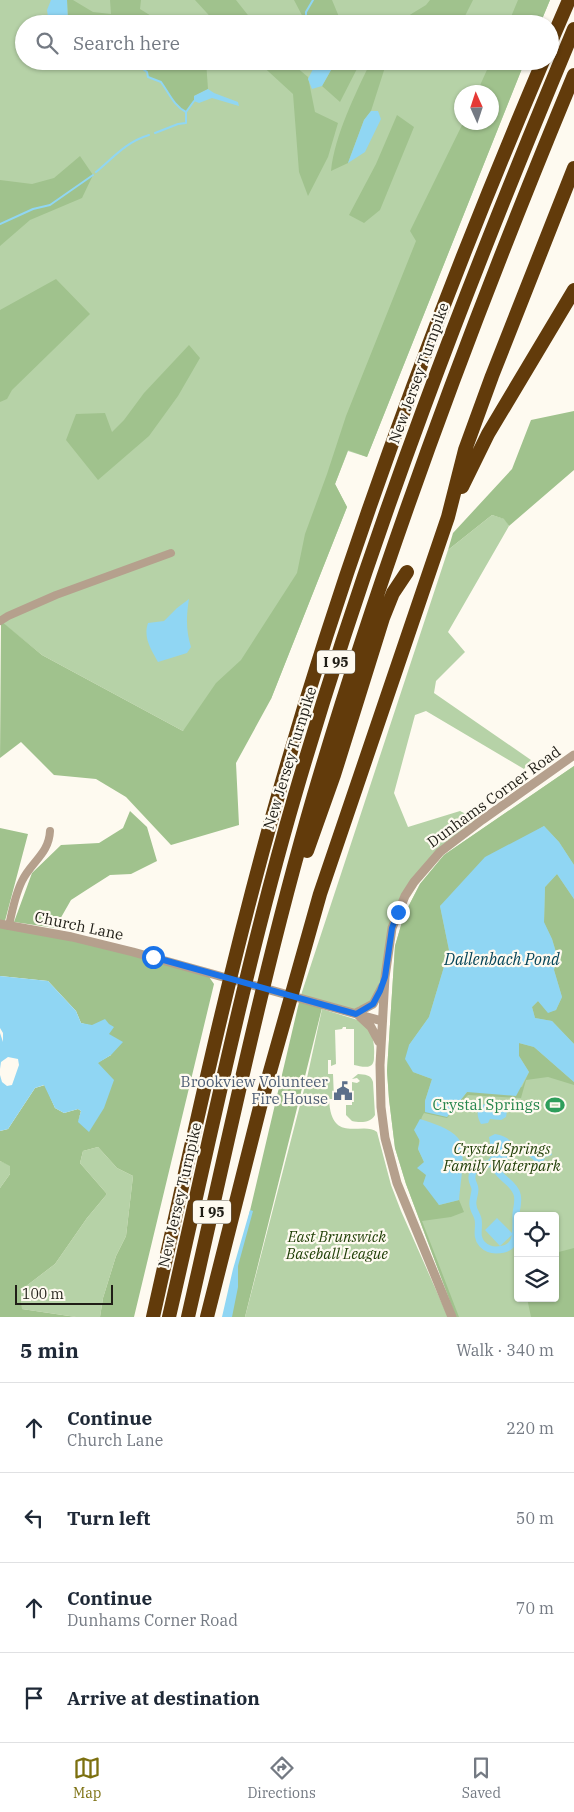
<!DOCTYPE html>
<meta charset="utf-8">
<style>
:root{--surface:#fff;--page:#f6f6f7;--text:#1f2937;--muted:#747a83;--line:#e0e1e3;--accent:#7c7010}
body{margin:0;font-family:"IBM Plex Serif",serif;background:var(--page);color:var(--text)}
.controls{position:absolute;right:15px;bottom:15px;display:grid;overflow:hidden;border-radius:5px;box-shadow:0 1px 4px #0004}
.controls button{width:45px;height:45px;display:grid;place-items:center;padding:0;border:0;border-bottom:1px solid var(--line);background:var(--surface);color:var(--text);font:25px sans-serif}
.compass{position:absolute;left:454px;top:85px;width:45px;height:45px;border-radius:50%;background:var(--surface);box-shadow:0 1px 4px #0004;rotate:357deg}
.scale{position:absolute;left:15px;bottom:12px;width:98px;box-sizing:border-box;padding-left:5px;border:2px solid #201e17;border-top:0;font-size:14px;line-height:18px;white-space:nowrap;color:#201e17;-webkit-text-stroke:4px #fefaf0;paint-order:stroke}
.stop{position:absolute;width:15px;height:15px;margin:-11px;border:4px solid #1a73e8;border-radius:50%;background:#fff}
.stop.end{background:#1a73e8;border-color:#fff;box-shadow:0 1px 5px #0008}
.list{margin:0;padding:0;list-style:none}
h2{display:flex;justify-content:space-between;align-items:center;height:65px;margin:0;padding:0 20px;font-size:21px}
h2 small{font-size:16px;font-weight:400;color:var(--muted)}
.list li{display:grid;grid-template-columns:32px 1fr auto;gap:15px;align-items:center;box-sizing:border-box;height:90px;padding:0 20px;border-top:1px solid var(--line)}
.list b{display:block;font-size:19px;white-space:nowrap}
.list p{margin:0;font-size:16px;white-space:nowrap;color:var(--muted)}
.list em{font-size:16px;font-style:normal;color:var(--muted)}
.icon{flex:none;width:28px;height:28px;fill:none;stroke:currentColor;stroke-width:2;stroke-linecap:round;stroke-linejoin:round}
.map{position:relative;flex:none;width:574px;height:1317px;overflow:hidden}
.search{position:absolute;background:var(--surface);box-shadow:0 1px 4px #0004;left:15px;right:15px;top:15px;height:55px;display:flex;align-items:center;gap:12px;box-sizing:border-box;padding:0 18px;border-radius:28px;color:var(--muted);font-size:19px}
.sheet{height:425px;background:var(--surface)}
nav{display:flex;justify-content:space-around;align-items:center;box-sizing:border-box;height:70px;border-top:1px solid var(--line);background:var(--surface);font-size:14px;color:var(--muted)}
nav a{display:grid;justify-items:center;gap:2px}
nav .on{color:var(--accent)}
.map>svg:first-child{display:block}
.green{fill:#b6d2a7;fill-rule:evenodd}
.forest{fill:#a0c28d}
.water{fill:#90d6f3}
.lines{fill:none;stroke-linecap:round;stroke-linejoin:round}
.stream{stroke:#90d6f3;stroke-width:2}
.canal{stroke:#90d6f3;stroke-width:7}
.minor{stroke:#b5a08d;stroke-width:8}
.tertiary{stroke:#b5a08d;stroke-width:9}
.motorway{stroke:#623b0b;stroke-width:14}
.route{stroke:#1a73e8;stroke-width:6}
.labels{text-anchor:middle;stroke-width:4.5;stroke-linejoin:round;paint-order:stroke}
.shield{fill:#fefaf0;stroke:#636058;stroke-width:1}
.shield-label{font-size:14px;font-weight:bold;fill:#201e17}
.street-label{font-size:15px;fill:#201e17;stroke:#fefaf0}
.service-label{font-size:15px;fill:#4e5e75;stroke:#fefaf0;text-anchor:end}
.leisure-label{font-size:15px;fill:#27864d;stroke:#fefaf0;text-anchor:end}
.park-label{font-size:15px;font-style:italic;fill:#1d3c03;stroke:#fefaf0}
.water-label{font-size:16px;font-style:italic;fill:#064559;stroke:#fefaf0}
</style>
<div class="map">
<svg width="574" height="1317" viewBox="0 0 574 1317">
<rect width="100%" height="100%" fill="#fefaf0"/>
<!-- green -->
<path class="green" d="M0 0H550L540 24H24V61H525L367 457 348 451 335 484 347 507 271 699 183 731 42 655 0 621ZM462 92H492V122H462Z
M492 515 505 519 509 526 448 632 465 652 436 681 434 693 531 760 524 769 426 711 415 715 394 793 408 827 460 811 480 821 440 852 398 912 385 977 376 996 365 1005 358 1007 356 1013 300 998 448 550Z
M574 766V1317H456L406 1184 395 1148 389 1099 387 1071 395 946 404 915 420 884 444 855ZM518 1216H555V1298H518Z
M322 1009 361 1021C372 1029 375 1042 374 1056 374 1060 374 1064 370 1066 366 1068 359 1066 354 1065V1029H346V1027H343L342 1029 335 1030 336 1064 331 1066V1060H328V1074H333L334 1099H329C331 1146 363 1120 377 1132L391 1185 401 1211 448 1317H245L307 1078Z
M358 1074C365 1075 371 1074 373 1082L375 1115C371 1123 360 1123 352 1121L346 1115V1105H352V1082L357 1083 360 1081 357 1078 352 1079Z
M98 1147 117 1168 133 1176 126 1236 116 1256 103 1298 100 1317H76L22 1309 21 1290 55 1264 87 1218 107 1194 80 1163 83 1151Z
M0 1161 10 1165V1174L0 1188Z"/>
<!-- forest -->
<path class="forest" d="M67 0H73L93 12 111 14 110 0H141L140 9 164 24H68Z
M195 0H236L255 24H217Z
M294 0H332L342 24H316L314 19 306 23Z
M430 0H473L461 24H395L426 5Z
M518 0H550L540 24H508Z
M114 61H206L208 89 194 96V101L186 112C174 106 169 93 161 82L148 77 146 72 139 66C129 68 120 70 114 61Z
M257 61H289L308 77 315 112 338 123 328 157 308 196 299 172 293 94Z
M332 61H361L340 102 322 86 331 70Z
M371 61H387L371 111 364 120 348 163 331 171C335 134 355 95 371 61Z
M491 61H525L367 457 348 450 335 484 347 507 271 699 236 763 239 825 171 845 126 797 96 779 54 775 21 742 0 758 1 621 42 655 183 731 216 683 241 660 297 573 305 534 327 474 346 416 416 241 410 231 463 123 492 122V92H477Z
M397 115 414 127 380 210 364 223 349 215 376 164Z
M80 156 93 175 82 198 30 220 0 246V180L32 184 54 178Z
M56 279 90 314 12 390 7 399 0 402V310Z
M189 345 200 358 178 396 149 436 98 480 66 440 76 414 105 413 112 432 124 420 144 393Z
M574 411V470L509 526 504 519 492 515 448 550 453 533 512 469 531 420Z
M574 766V865L559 842 544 826 531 834 440 906 449 950 429 1017 409 1045 413 1072 432 1079 425 1101 447 1117 467 1092 522 1087 529 1072 519 1056V1043L534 1047 574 1082V1085L548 1077 526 1080 521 1098 468 1095 447 1118 424 1113C417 1123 421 1137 418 1149L424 1162 426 1175 439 1205 459 1200 464 1212 451 1217 422 1221 459 1317H456L406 1184 395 1148 389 1099 387 1071 395 946 404 915 420 884 444 855Z
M130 811 147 827 157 861 131 874 110 875 88 889 71 900 55 928 14 922 32 873 61 845 99 843 123 828Z
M0 828 28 834 5 921 0 920Z
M557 874 574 899V1044L552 1021 535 1018 532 1007 538 1001 548 1012 556 1010 562 997 554 970 557 955 552 939 544 923 545 887Z
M0 924 205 971 214 984 134 1317H100L103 1298 116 1256 126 1236 133 1176 117 1168 98 1147 83 1151 80 1163 107 1194 87 1218 55 1264 21 1290 22 1309 76 1317H0V1188L10 1174V1166L0 1161V1131L8 1129 35 1088 45 1085 55 1108 64 1113 78 1109 81 1111 78 1122 97 1063 111 1055 92 1026 81 1023 76 1011 48 981 0 976Z
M300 998 323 1004 245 1317H225Z
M574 1248V1317H531L527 1298H555V1253Z"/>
<!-- water -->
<path class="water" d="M51 0H67L68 24H49L47 10Z
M317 61H332L331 70 322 86 312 89 308 79Z
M208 89 214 93 238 102 239 106 212 98 199 103 194 101V96Z
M371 111H378L381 119 365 152 348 163 364 120Z
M189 599C186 617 186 631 191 647L187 653 158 662C151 649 143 638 148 623L164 621 177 608Z
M544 826 559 842 574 865V899L557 874 545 887 544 922 552 939 557 956 554 970 562 997 556 1010 548 1013 538 1001 532 1007 535 1018 552 1021 574 1044V1082L534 1047 519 1043V1056L529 1072 516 1096 467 1092 447 1117 425 1112V1101L432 1079 413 1072 405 1059 409 1045 429 1017 449 950 440 906 485 857Z
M0 976 48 981 76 1011 81 1023 92 1025 105 1019 109 1024 114 1027 109 1034 123 1042 111 1055 98 1063 114 1080 104 1108 89 1132 78 1122 81 1111 78 1109 64 1113 55 1108 44 1085 35 1088 8 1129 0 1131V1075L2 1082 7 1086 12 1085 19 1065 18 1059 8 1057 1 1062 0 1069V1033L3 1042V1033L0 1028Z
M486 1104 490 1108H504L507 1111 506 1117 501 1120 490 1119 488 1123 481 1124C477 1116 476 1112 481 1105Z
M420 1119C432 1123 450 1128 458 1138 467 1150 460 1185 459 1200L439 1205 423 1184 426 1175 417 1168 424 1162 418 1149 420 1141 414 1130Z
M495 1134C509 1136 515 1143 515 1157L502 1162 500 1170 486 1163 492 1155 489 1137Z
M543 1145 549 1148 552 1155 545 1157 543 1163H537L528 1155 530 1150Z
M250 1210 253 1211 238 1266V1287L232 1317H222L233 1269Z
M497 1218 513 1234 500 1246 485 1230Z"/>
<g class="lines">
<!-- stream -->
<path class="stream" d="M306 23V12L313 0
M114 61C120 70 129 68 139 66L147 72 148 77 161 82C169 93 174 106 186 112L194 101
M135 61 139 66
M155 133 178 124 186 123V112
M96 172C114 157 126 142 149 135
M0 224 33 209 50 205 93 175"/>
<!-- canal -->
<path class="canal" d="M489 1164C481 1164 471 1168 472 1179 472 1182 475 1186 475 1189 475 1195 472 1200 473 1205 473 1210 477 1214 478 1219 480 1228 475 1236 482 1244 486 1248 491 1250 496 1250 521 1250 515 1228 516 1213 517 1207 519 1200 517 1194 514 1183 501 1179 496 1169"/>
<!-- minor -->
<path class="minor" d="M0 621 8 616 56 595 171 553
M9 926C12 911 15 895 22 881 31 862 49 854 50 831"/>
<!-- tertiary -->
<path class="tertiary" d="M0 924 72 937 133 952 382 1021
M379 1042 371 1027 356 1013 373 1004 382 987
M452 1317 397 1183 385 1138 381 1107 380 1065 385 977 392 928 405 896 414 882 440 852 482 820 574 755"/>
<!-- motorway -->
<path class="motorway" d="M550 44 569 0
M462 487 488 434 574 290
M307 851 334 775 383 618 393 593 407 572
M153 1317C192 1143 229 968 278 796 349 545 441 301 543 61
M169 1317C209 1143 245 967 295 795 371 534 469 280 574 29
M188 1317C228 1142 264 967 314 795 386 550 476 311 574 75
M207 1317 260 1107 320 894 448 517 465 450 492 376 574 168"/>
</g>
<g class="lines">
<!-- route -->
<path class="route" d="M153 957 356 1014 373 1004 380 991 385 977 392 928 398 912"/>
</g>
<!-- icons -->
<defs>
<g id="civic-bare" transform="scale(1.5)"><path d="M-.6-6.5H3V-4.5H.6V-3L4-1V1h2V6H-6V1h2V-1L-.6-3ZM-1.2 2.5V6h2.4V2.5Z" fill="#5c6f8a" stroke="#fefaf0" stroke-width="2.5" paint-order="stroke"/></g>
<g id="stadium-bare" transform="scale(1.5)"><path d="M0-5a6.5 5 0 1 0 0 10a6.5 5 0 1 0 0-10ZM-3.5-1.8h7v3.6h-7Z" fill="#2e9e5b" stroke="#fefaf0" stroke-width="2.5" paint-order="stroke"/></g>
</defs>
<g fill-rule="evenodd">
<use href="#civic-bare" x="343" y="1091"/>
<use href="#stadium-bare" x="555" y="1105"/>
</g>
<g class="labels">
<!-- shield labels -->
<g class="shield">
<rect x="317" y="650.5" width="38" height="23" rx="4"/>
<rect x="193" y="1200.5" width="38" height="23" rx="4"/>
</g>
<g class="shield-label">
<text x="336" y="667">I 95</text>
<text x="212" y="1217">I 95</text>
</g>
<!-- street labels -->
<g class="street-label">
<text transform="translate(419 373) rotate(-70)" y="5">New Jersey Turnpike</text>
<text transform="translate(290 758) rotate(-73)" y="5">New Jersey Turnpike</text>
<text transform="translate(494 797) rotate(-36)" y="5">Dunhams Corner Road</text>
<text transform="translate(79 926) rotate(12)" y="5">Church Lane</text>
<text transform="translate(180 1195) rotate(-77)" y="5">New Jersey Turnpike</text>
</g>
<!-- service labels -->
<g class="service-label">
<text x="328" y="1087">Brookview Volunteer<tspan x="328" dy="17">Fire House</tspan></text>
</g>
<!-- leisure labels -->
<g class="leisure-label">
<text x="540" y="1110">Crystal Springs</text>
</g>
<!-- park labels -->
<g class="park-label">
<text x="502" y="1154">Crystal Springs<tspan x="502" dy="17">Family Waterpark</tspan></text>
<text x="337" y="1242">East Brunswick<tspan x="337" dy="17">Baseball League</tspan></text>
</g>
<!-- water labels -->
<g class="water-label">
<text x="502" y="965">Dallenbach Pond</text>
</g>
</g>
</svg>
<div class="controls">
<button><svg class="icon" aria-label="locate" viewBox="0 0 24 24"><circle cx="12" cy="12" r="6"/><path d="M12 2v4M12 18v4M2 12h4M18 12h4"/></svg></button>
<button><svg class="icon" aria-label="layers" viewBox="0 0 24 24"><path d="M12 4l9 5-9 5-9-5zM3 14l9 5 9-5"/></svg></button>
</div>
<svg class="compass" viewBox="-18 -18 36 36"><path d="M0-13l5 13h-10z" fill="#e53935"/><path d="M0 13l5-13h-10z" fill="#747a83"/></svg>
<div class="scale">100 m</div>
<div class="stop" style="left:153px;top:957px"></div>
<div class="stop end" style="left:398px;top:912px"></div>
<div class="search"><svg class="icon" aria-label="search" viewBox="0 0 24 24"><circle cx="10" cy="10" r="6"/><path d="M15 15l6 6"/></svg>Search here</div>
</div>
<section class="sheet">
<h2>5 min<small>Walk · 340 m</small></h2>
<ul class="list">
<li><svg class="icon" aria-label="ahead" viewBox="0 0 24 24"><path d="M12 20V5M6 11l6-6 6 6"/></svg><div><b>Continue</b><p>Church Lane</p></div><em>220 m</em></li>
<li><svg class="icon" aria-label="left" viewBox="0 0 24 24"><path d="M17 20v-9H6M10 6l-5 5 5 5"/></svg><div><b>Turn left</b></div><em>50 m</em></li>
<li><svg class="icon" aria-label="ahead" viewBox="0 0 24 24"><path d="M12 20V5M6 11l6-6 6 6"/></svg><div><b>Continue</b><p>Dunhams Corner Road</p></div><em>70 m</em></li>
<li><svg class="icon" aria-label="arrive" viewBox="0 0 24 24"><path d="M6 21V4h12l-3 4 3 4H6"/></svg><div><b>Arrive at destination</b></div></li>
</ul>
</section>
<nav>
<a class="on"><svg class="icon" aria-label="map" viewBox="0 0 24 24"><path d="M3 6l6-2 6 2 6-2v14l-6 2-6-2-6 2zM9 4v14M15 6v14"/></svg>Map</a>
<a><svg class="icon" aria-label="directions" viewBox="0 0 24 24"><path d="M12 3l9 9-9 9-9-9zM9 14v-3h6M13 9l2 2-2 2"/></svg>Directions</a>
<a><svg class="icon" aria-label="saved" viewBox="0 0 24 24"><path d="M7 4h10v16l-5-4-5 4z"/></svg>Saved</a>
</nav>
